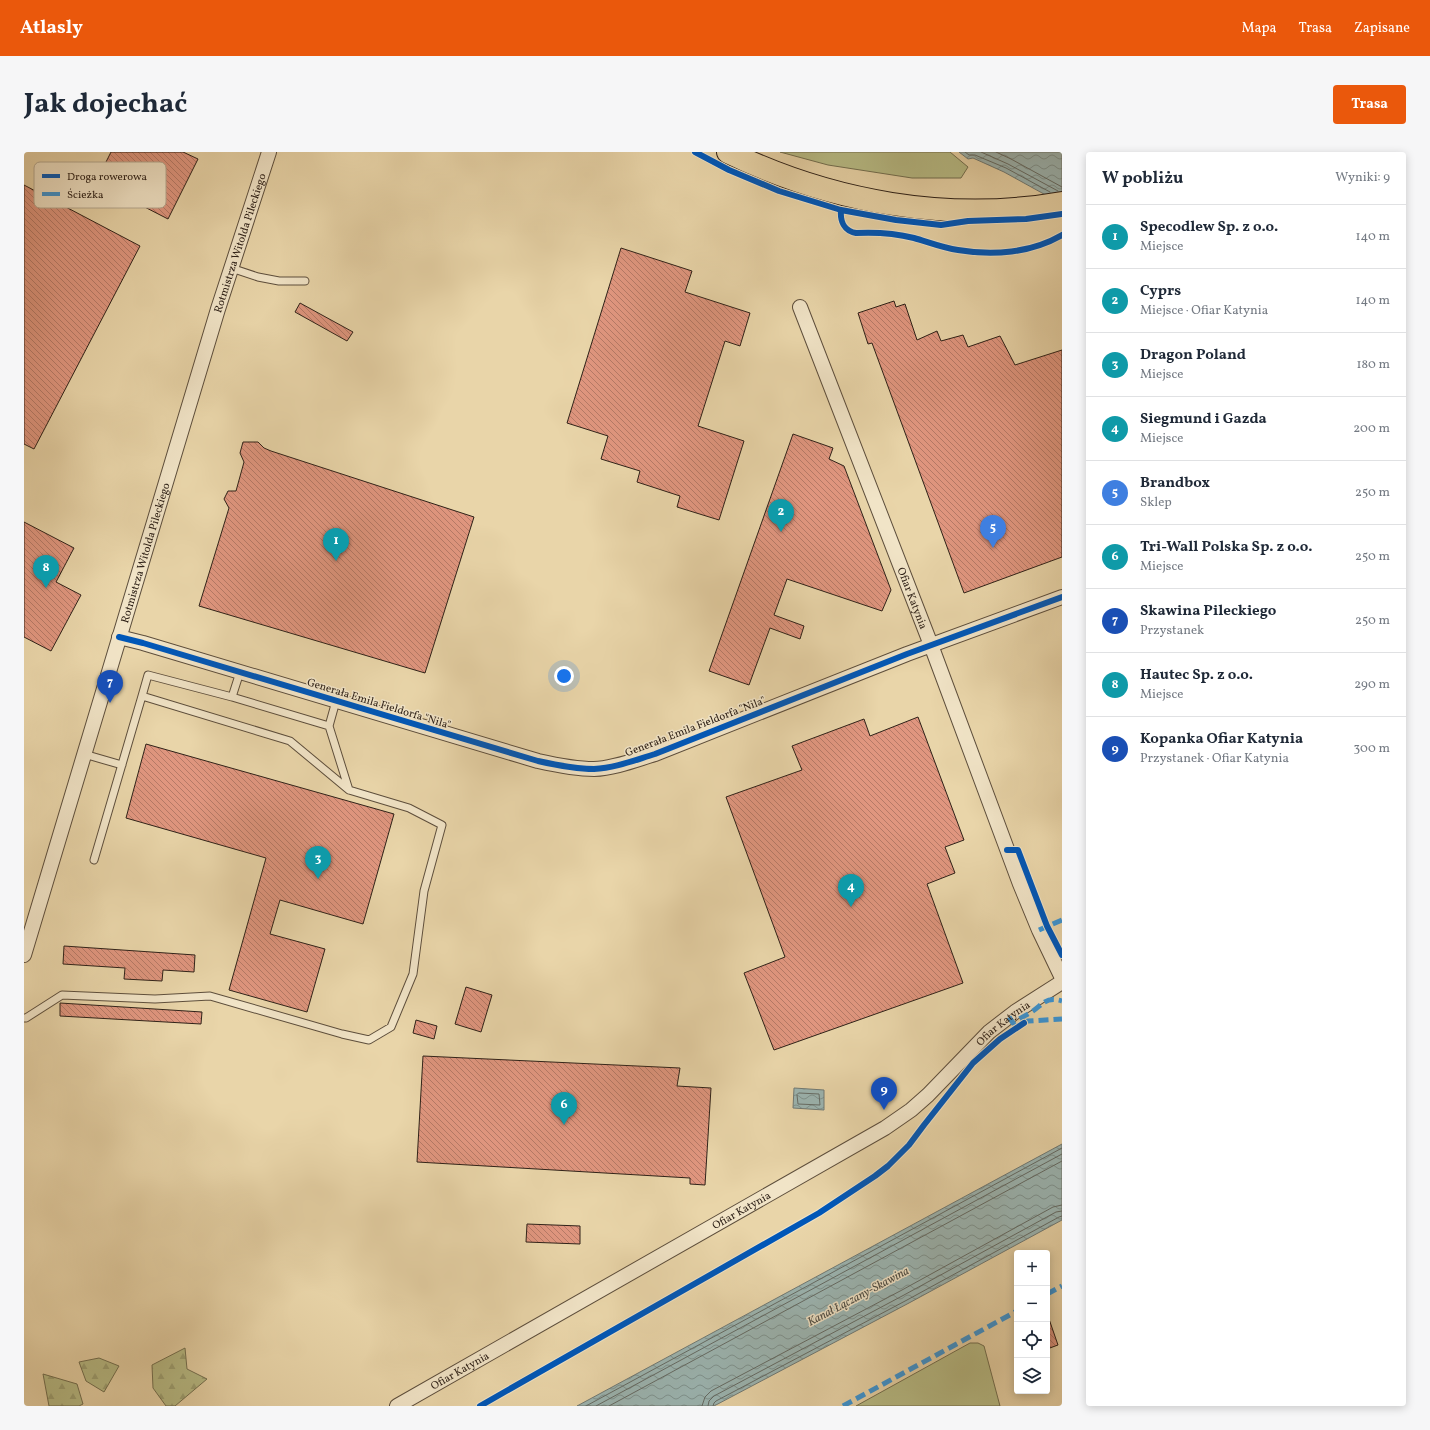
<!DOCTYPE html>
<html lang="pl">
<meta charset="utf-8">
<style>
:root{--surface:#fff;--page:#f6f6f7;--text:#1f2937;--muted:#747a83;--line:#e0e1e3;--accent:#ea580c}
body{margin:0;font-family:Vollkorn,serif;background:var(--page);color:var(--text)}
.controls{position:absolute;right:12px;bottom:12px;display:grid;overflow:hidden;border-radius:4px;box-shadow:0 2px 10px #0003}
.controls button{width:36px;height:36px;display:grid;place-items:center;padding:0;border:0;border-bottom:1px solid var(--line);background:var(--surface);color:var(--text);font:20px sans-serif}
.you{position:absolute;left:540px;top:524px;width:14px;height:14px;margin:-10px;border:3px solid #fff;border-radius:50%;background:#1a73e8;box-shadow:0 0 0 6px #1a73e833}
.badge{display:grid;place-items:center;width:26px;height:26px;border-radius:50%;background:var(--accent);color:#fff;font-size:13px;font-weight:700}
.pin{position:absolute;translate:-50% -33px;filter:drop-shadow(0 1px 2px #0008)}
.pin::after{content:'';position:absolute;top:21px;width:14px;height:12px;background:inherit;clip-path:polygon(0 0,100% 0,50% 100%)}
.list{margin:0;padding:0;list-style:none}
h2{display:flex;justify-content:space-between;align-items:center;height:52px;margin:0;padding:0 16px;font-size:17px}
h2 small{font-size:13px;font-weight:400;color:var(--muted)}
.list li{display:grid;grid-template-columns:26px 1fr auto;gap:12px;align-items:center;box-sizing:border-box;height:64px;padding:0 16px;border-top:1px solid var(--line)}
.list b{display:block;font-size:15px;white-space:nowrap}
.list p{margin:0;font-size:13px;white-space:nowrap;color:var(--muted)}
.list em{font-size:13px;font-style:normal;color:var(--muted)}
.icon{flex:none;width:22px;height:22px;fill:none;stroke:currentColor;stroke-width:2;stroke-linecap:round;stroke-linejoin:round}
.map{position:relative;flex:none;width:1038px;height:1254px;overflow:hidden;border-radius:4px}
header{display:flex;align-items:center;gap:24px;box-sizing:border-box;height:56px;padding:0 20px;background:var(--accent);color:#fff}
header strong{font-size:19px}
nav{display:flex;gap:22px;margin-inline-start:auto;font-size:14px}
.intro{display:flex;align-items:center;justify-content:space-between;box-sizing:border-box;height:96px;padding:0 24px}
h1{margin:0;font-size:28px}
.button{padding:10px 18px;border-radius:4px;background:var(--accent);color:#fff;font-size:14px;font-weight:700}
main{display:flex;gap:24px;padding:0 24px}
aside{flex:1;background:var(--surface);border-radius:4px;box-shadow:0 2px 10px #0003}
.map>svg:first-child{display:block}
.green{fill:#b8bd87;stroke:#736f50}
.forest{fill:url(#forest-firs);stroke:#736f50}
.water{fill:url(#water-waves);stroke:#707a75}
.lines{fill:none;stroke-linecap:round;stroke-linejoin:round}
.shore{stroke:#656c66;stroke-width:1}
.building{fill:url(#building-back-hatch);stroke:#2e2118}
.lane-casing{stroke:#5d4e3c;stroke-width:9}
.street-casing{stroke:#5d4e3c;stroke-width:16}
.primary-casing{stroke:#2e2118;stroke-width:24}
.lane{stroke:#f1e4c7;stroke-width:7}
.street{stroke:#f1e4c7;stroke-width:14}
.primary{stroke:#e9d5a9;stroke-width:22}
.quiet{stroke:#3c95d4;stroke-width:5;stroke-dasharray:10 5;stroke-linecap:butt}
.cycleway-casing{stroke:#f1e4c7;stroke-width:8}
.cycleway{stroke:#0057b8;stroke-width:6}
.labels{text-anchor:middle;stroke-width:3;stroke-linejoin:round;paint-order:stroke}
.street-label{font-size:11px;fill:#2e2118;stroke:#f1e4c7}
.water-label{font-size:12px;font-style:italic;fill:#4f4e46;stroke:#f1e4c7}
.key{fill:#f1e4c7;stroke:#b6aa92;stroke-width:1}
.key-label{font-size:11px;fill:#2e2118}
</style>
<header>
<strong>Atlasly</strong>
<nav><a>Mapa</a><a>Trasa</a><a>Zapisane</a></nav>
</header>
<div class="intro"><h1>Jak dojechać</h1><a class="button">Trasa</a></div>
<main>
<div class="map">
<svg width="1038" height="1254" viewBox="0 0 1038 1254">
<defs>
<pattern id="forest-firs" width="22" height="20" patternUnits="userSpaceOnUse"><rect width="22" height="20" fill="#b8bd87"/><path d="M5 1l3.5 6h-7zM16 11l3.5 6h-7z" fill="#9ea274"/></pattern>
<pattern id="water-waves" width="16" height="10" patternUnits="userSpaceOnUse"><rect width="16" height="10" fill="#9cb6b3"/><path d="M0 5q4-4 8 0t8 0" fill="none" stroke="#809491"/></pattern>
<pattern id="building-back-hatch" width="6" height="6" patternUnits="userSpaceOnUse"><rect width="6" height="6" fill="#e0967f"/><path d="M-1 5l2 2M0 0l6 6M5-1l2 2" fill="none" stroke="#b67a67"/></pattern>
</defs>
<rect width="100%" height="100%" fill="#e9d5a9"/>
<filter id="stains"><feTurbulence type="fractalNoise" baseFrequency=".005" numOctaves="4"/><feColorMatrix values="0 0 0 0 .2 0 0 0 0 .09 0 0 0 0 .02 0 0 0 .5 -.17"/></filter>
<radialGradient id="worn" r=".72"><stop offset=".6" stop-color="#630" stop-opacity="0"/><stop offset="1" stop-color="#630" stop-opacity=".3"/></radialGradient>
<!-- green -->
<path class="green" d="M756 0H926L944 15 937 26H888L804 13Z
M946 1191H954L960 1194 976 1254H832Z"/>
<!-- forest -->
<path class="forest" d="M161 1196 163 1217 183 1227 151 1254H142L129 1236 128 1213Z
M75 1206 95 1214 80 1240 62 1229 55 1210Z
M19 1222 53 1232 59 1252 55 1254H25Z"/>
<!-- water -->
<path class="water" d="M935 0H1038V52L980 20 949 6 944 7Z
M770 936 800 938V958L769 956Z
M1038 992V1068L885 1151 690 1254H553Z"/>
<g class="lines">
<!-- shore -->
<path class="shore" d="M941 0 945 3H951L982 16 1026 40
M957 0 984 12 1034 39
M972 0 987 7 1038 35
M775 941 795 942 796 953 774 952 773 943Z
M562 1254 1038 996
M572 1254 1038 1002
M585 1254 1038 1009
M678 1254 681 1245 687 1239 878 1138 1029 1055 1038 1053
M684 1254 685 1249 690 1244 880 1143 1032 1060 1038 1059
M689 1254 690 1251 692 1249 883 1148 1035 1065 1038 1064"/>
</g>
<!-- building -->
<path class="building" d="M87 0H159L174 7 144 67 72 30Z
M0 33 116 94 10 297 0 292Z
M597 96 668 119 661 140 726 161 716 194 701 189 674 274 720 289 695 368 653 355 656 344 613 330 616 319 577 307 584 284 543 271Z
M870 149 872 155 881 152 893 188 913 179 917 189 939 183 944 195 976 184 991 213 1038 198V405L940 441 848 191 844 192 834 161Z
M276 151 329 180 323 189 271 160Z
M769 282 809 296 805 307 820 314 867 438 858 459 763 427 750 463 780 474 776 487 746 476 725 533 685 519Z
M219 290H234L240 296 247 299 450 365 401 521 175 454 205 356 200 347 204 339H212L220 310 216 301Z
M0 370 50 396 32 430 57 443 27 499 0 485Z
M894 565 940 688 921 695 931 721 903 732 939 831 750 898 720 821 761 805 702 645 778 618 768 594 840 567 846 584Z
M122 592 370 662 339 772 256 748 246 782 301 797 283 860 205 838 242 706 102 666Z
M40 794 171 803 170 820 139 818 138 829 100 827 101 816 39 812Z
M442 835 468 843 457 880 431 872Z
M36 851 178 860 177 872 36 864Z
M392 868 413 874 410 887 389 881Z
M399 904 656 916 653 934 687 936 681 1033 666 1032V1026L393 1010Z
M503 1072 556 1074V1092L502 1090Z
M1023 1167H1025L1034 1193 1023 1197Z"/>
<g class="lines">
<!-- lane casing -->
<g class="lane-casing">
<path id="lane" d="M207 116 234 125 255 129H281
M216 520 208 545 305 574
M208 545 124 523 118 544 266 589 325 638
M60 602 98 613
M70 708 118 544
M0 866H2L38 843 131 847 186 844 318 882 345 888 367 875 389 822 400 739 418 673 385 656 325 638 305 574 312 549"/>
</g>
<!-- street casing -->
<g class="street-casing">
<g id="street">
<path id="s1" d="M776 155 907 493 996 732 1015 778 1038 826"/>
<path d="M95 485 119 491 514 609C532 613 551 617 570 617 591 616 611 608 631 602L883 502 1038 445"/>
<path id="s2" d="M0 803 194 157 245 0"/>
<path id="s3" d="M373 1254 861 976 887 958 904 943 965 880 991 860 1038 830"/>
</g>
</g>
<!-- primary casing -->
<g class="primary-casing">
<path id="primary" d="M704 0C807 50 924 71 1038 51"/>
</g>
<!-- lane -->
<use href="#lane" class="lane"/>
<!-- street -->
<use href="#street" class="street"/>
<!-- primary -->
<use href="#primary" class="primary"/>
<!-- quiet -->
<path class="quiet" d="M1015 778 1038 768
M985 865 989 871C994 868 1000 864 1006 861 1019 853 1021 844 1038 849
M1000 871 1004 869 1038 867
M1023 1142 1038 1134
M819 1254 993 1159"/>
<!-- cycleway casing -->
<g class="cycleway-casing">
<path id="cycleway" d="M671 0 705 18 755 39 817 58 872 68 917 73 944 69 1002 67 1038 62
M817 58C816 69 820 79 832 81 852 80 870 81 890 86 904 90 919 96 934 98 969 104 1007 101 1038 83
M95 485 119 491 514 609C532 613 551 617 570 617 591 616 611 608 631 602L883 502 1038 445
M983 698H994L1023 774 1038 803
M456 1254 795 1061 851 1024 864 1014 885 993 900 973 949 911 976 887 1000 871"/>
</g>
<!-- cycleway -->
<use href="#cycleway" class="cycleway"/>
</g>
<g class="labels">
<!-- street labels -->
<g class="street-label">
<text dy="4" stroke="none"><textPath href="#s2" startOffset="744">Rotmistrza Witolda Pileckiego</textPath></text>
<text dy="4" stroke="none"><textPath href="#s2" startOffset="420">Rotmistrza Witolda Pileckiego</textPath></text>
<text dy="4" stroke="none"><textPath href="#s1" startOffset="312">Ofiar Katynia</textPath></text>
<text transform="translate(355 551) rotate(17)" y="4">Generała Emila Fieldorfa "Nila"</text>
<text transform="translate(671 574) rotate(-21)" y="4">Generała Emila Fieldorfa "Nila"</text>
<text dy="4" stroke="none"><textPath href="#s3" startOffset="720">Ofiar Katynia</textPath></text>
<text dy="4" stroke="none"><textPath href="#s3" startOffset="396">Ofiar Katynia</textPath></text>
<text dy="4" stroke="none"><textPath href="#s3" startOffset="72">Ofiar Katynia</textPath></text>
</g>
<!-- water labels -->
<g class="water-label">
<text transform="translate(834 1144) rotate(-28)" y="4">Kanał Łączany-Skawina</text>
</g>
</g>
<!-- legend -->
<rect x="10" y="10" width="132" height="46" rx="6" class="key"/>
<rect x="18" y="22" width="18" height="4" fill="#0057b8"/>
<rect x="18" y="40" width="18" height="4" fill="#3c95d4"/>
<g class="key-label">
<text x="43" y="28">Droga rowerowa</text>
<text x="43" y="46">Ścieżka</text>
</g>
<rect width="100%" height="100%" filter="url(#stains)"/>
<rect width="100%" height="100%" fill="url(#worn)"/>
</svg>
<div class="controls">
<button>+</button>
<button>−</button>
<button><svg class="icon" aria-label="locate" viewBox="0 0 24 24"><circle cx="12" cy="12" r="6"/><path d="M12 2v4M12 18v4M2 12h4M18 12h4"/></svg></button>
<button><svg class="icon" aria-label="layers" viewBox="0 0 24 24"><path d="M12 4l9 5-9 5-9-5zM3 14l9 5 9-5"/></svg></button>
</div>
<div class="you"></div>
<div class="pin badge" style="left:312px;top:409px;background:#0f9aa8">1</div>
<div class="pin badge" style="left:757px;top:380px;background:#0f9aa8">2</div>
<div class="pin badge" style="left:294px;top:727px;background:#0f9aa8">3</div>
<div class="pin badge" style="left:827px;top:755px;background:#0f9aa8">4</div>
<div class="pin badge" style="left:969px;top:396px;background:#3f7fe0">5</div>
<div class="pin badge" style="left:540px;top:973px;background:#0f9aa8">6</div>
<div class="pin badge" style="left:86px;top:551px;background:#1a4fb4">7</div>
<div class="pin badge" style="left:22px;top:436px;background:#0f9aa8">8</div>
<div class="pin badge" style="left:860px;top:958px;background:#1a4fb4">9</div>
</div>
<aside>
<h2>W pobliżu<small>Wyniki: 9</small></h2>
<ul class="list">
<li><span class="badge" style="background:#0f9aa8">1</span><div><b>Specodlew Sp. z o.o.</b><p>Miejsce</p></div><em>140 m</em></li>
<li><span class="badge" style="background:#0f9aa8">2</span><div><b>Cyprs</b><p>Miejsce · Ofiar Katynia</p></div><em>140 m</em></li>
<li><span class="badge" style="background:#0f9aa8">3</span><div><b>Dragon Poland</b><p>Miejsce</p></div><em>180 m</em></li>
<li><span class="badge" style="background:#0f9aa8">4</span><div><b>Siegmund i Gazda</b><p>Miejsce</p></div><em>200 m</em></li>
<li><span class="badge" style="background:#3f7fe0">5</span><div><b>Brandbox</b><p>Sklep</p></div><em>250 m</em></li>
<li><span class="badge" style="background:#0f9aa8">6</span><div><b>Tri-Wall Polska Sp. z o.o.</b><p>Miejsce</p></div><em>250 m</em></li>
<li><span class="badge" style="background:#1a4fb4">7</span><div><b>Skawina Pileckiego</b><p>Przystanek</p></div><em>250 m</em></li>
<li><span class="badge" style="background:#0f9aa8">8</span><div><b>Hautec Sp. z o.o.</b><p>Miejsce</p></div><em>290 m</em></li>
<li><span class="badge" style="background:#1a4fb4">9</span><div><b>Kopanka Ofiar Katynia</b><p>Przystanek · Ofiar Katynia</p></div><em>300 m</em></li>
</ul>
</aside>
</main>
